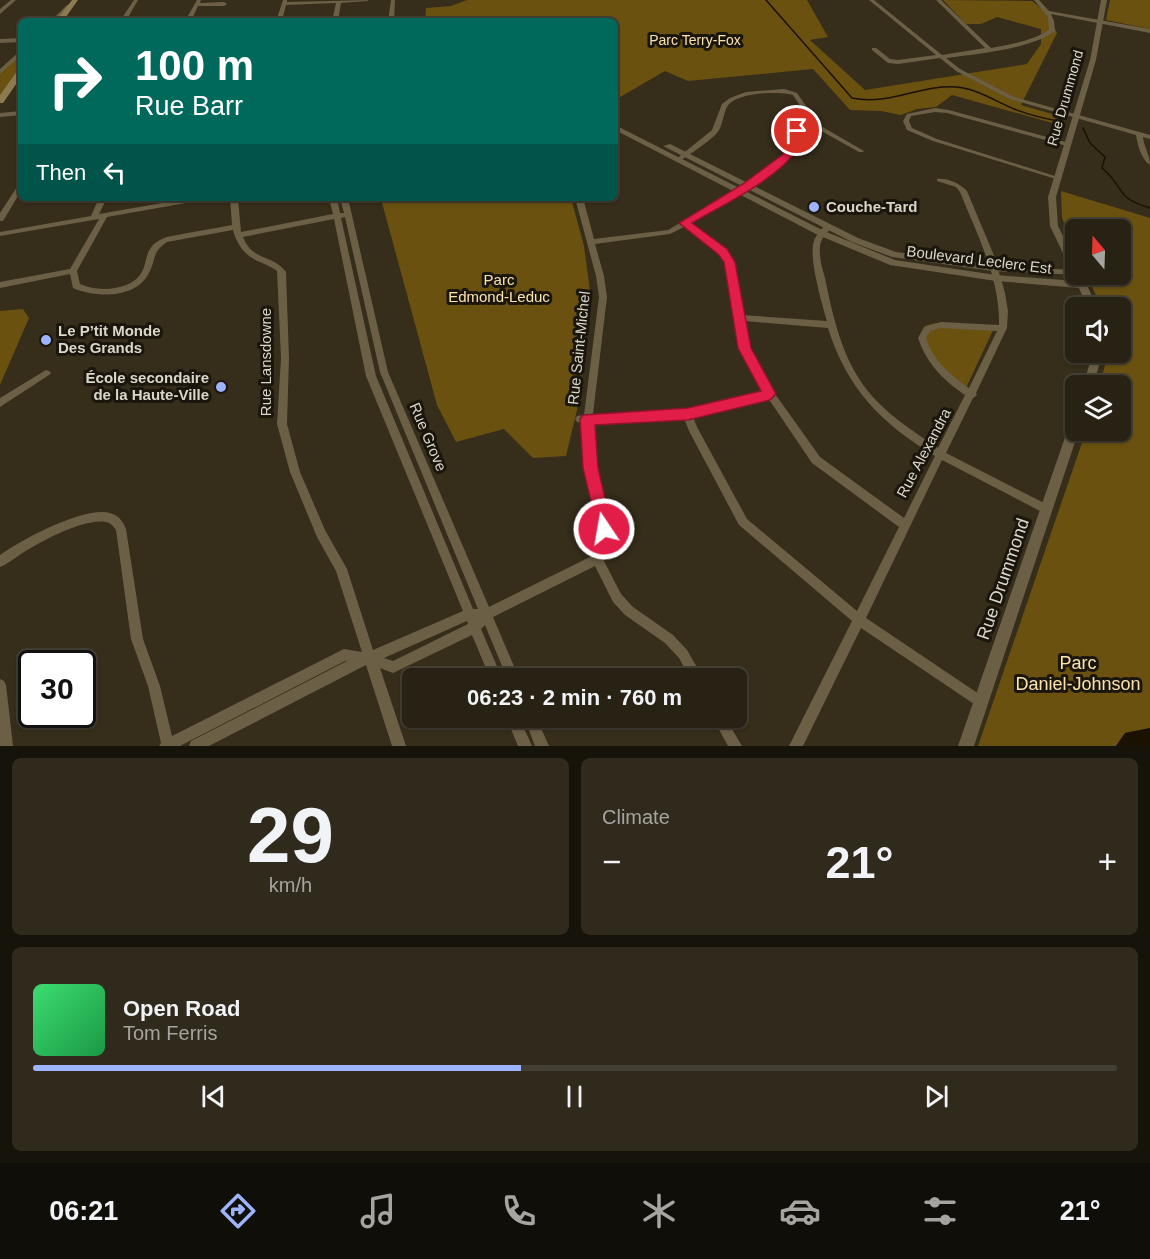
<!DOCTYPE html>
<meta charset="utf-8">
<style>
:root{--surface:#282214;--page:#302a1d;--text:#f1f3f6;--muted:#a5a4a0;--line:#443f34;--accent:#9db4fd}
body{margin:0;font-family:Arial,sans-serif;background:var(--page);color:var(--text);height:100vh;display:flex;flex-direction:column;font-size:22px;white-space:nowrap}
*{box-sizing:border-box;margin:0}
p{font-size:20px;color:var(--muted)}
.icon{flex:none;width:33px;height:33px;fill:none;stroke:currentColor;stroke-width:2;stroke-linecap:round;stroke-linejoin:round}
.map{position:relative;height:746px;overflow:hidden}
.panel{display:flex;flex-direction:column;gap:12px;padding:12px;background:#16130b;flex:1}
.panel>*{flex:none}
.banner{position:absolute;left:18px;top:18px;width:600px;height:183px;border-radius:9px;box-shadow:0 2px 4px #0004,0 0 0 2px var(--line);background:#00695c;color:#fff;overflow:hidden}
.needle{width:39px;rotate:341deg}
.buttons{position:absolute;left:1065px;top:219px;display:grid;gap:12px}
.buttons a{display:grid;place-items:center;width:66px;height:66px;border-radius:9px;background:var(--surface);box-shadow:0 2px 4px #0004,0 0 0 2px var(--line);font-size:30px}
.speed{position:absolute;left:18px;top:650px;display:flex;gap:12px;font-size:30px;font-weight:700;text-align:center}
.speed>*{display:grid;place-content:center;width:78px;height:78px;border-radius:50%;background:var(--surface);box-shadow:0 2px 4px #0004,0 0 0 2px var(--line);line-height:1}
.speed .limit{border:3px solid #111;border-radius:9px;background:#fff;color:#111}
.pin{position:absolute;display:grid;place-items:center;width:51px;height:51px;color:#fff;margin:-26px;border:3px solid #fff;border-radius:50%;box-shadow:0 2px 6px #0007}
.me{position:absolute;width:66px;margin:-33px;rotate:348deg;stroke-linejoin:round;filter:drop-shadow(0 0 4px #0008)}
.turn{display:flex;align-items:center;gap:21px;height:126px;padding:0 18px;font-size:27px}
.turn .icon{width:78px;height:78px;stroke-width:2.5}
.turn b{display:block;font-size:42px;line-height:51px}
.then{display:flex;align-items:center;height:57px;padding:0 18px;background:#0003;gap:12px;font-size:22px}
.big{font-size:45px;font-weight:800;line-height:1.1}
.panel .tile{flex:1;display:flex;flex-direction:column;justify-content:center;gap:9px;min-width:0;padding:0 21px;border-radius:9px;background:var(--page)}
.panel .dial{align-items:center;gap:0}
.dial b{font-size:78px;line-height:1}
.song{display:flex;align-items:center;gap:18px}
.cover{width:72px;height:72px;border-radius:9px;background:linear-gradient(135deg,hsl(140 70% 55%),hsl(140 70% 35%))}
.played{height:6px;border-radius:3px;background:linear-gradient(90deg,var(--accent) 45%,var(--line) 45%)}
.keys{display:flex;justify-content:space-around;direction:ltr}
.heat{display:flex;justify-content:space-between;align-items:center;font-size:33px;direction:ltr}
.panel .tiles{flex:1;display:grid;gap:12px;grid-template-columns:1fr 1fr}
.tile:last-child{grid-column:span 2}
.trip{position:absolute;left:402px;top:668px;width:345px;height:60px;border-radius:9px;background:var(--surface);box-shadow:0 2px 4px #0004,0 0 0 2px var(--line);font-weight:800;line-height:60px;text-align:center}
.tab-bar{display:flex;height:96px;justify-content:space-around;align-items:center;background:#100e08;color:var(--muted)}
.tab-bar .icon{width:42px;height:42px}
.tab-bar .on{color:var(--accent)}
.tab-bar b{font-size:27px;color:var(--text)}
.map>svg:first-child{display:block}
</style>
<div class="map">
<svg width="1150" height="746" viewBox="0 0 1150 746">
<rect width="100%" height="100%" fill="#362d1a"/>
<path fill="#6a5110" d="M467,0H807L828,37L810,40L865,90L1027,64L1041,44V29L997,17L981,24H966L943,0L1032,1L1046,12L1057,33L1021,105L1066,118L1063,126L952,95L936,107L917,109L901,115L881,111L850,110L813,69L688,81L665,71L615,100V21H425L426,8L451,6Z
M1110,0H1150V29L1106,20Z
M21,52V72L0,100V72Z
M1061,191L1150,218V728L1125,733L1116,746H978L1086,431L1120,430V386L1100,385L1108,353L1120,352V308L1101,307L1087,275L1120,274V230H1076L1075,249L1062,218Z
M385,198H571L584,246L591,298L577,410L566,456L533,458L504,429L456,442L437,405L381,199Z
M23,309L29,318L0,385V311Z
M936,323L995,326L966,388C947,371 925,358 922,331L925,326Z"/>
<path fill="#1a1101" d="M1150,728V746H1116L1125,733Z"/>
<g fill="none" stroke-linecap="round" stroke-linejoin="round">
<path stroke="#1a1101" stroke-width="1.5" d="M766,0L852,98C889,106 921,84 957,87C977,89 995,101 1014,109C1029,115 1046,119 1063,122
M1083,128L1090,143L1105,157L1102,168C1127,189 1113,197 1150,208"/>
<path fill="#6b5f46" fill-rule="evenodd" d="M11,0H16L0,14V9Z
M134,0H138L126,21H120Z
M197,0H201L200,3L224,2L227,4L224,6H198L191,21H185Z
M283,0H287V2L369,0L367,1L341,3L338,21H332L336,3L286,5L282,21H276Z
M391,0H395L394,21H388Z
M869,0H874L942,55L985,48L936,0H941L991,48C1011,44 1032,41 1049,30L1048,17L1034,0H1039L1049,11L1150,29V33L1051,14L1054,21L1055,31C1032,49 975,54 946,58L960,69L1014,97L1150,135V139L1143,137C1144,147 1150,155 1150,165C1141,159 1138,146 1136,135L1010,99L956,71L940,58L898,64L888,63L872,50V48H876L890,59L898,60L936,55Z
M67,5L72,6L57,21H51Z
M21,38V42L0,43V39Z
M21,50V55L0,74V69Z
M784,89L797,93L819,125L864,151L863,152H859L816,128L799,132L796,136L794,150L788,158L749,187L690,223L727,251L733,262L742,315L827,321C822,304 810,262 813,245C814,237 820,231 825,225H831L832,227C827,233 821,238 820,246C819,257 822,268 825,278C833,317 842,358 867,390C886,414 913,431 938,448L965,395C943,380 927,364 918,338L924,327L941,322L999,325C1000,277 977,235 960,192L956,187L937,181V179C947,178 959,183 967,191L995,258L1005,293L1008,311L1007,328L976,393L977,395L973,398L946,453L1050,506L1051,509L1050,512L1046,514L1042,512L942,460L866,618L985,698L987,702L985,706L981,708L977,706L861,628L803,746H789L852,621L739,525L689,431L684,418L593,422L596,467L609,529L603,559L621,594L633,607L673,635L687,650L703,678H690L679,658L665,643L625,615L613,602L595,566L493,617L519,678H507L485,625L481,629L502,678H490L472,635L393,673L380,668L406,746H392L366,665L209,746H189L191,741L347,661H345L180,746H159L161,743L148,686L131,639L116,530C113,526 111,523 106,522C84,518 42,541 24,552C16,557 8,564 0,567V555C21,540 84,506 110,513C118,515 123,521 126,529L143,639L160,686L172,736L340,651L344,649L362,652L336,571L317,537L290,472L277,424L281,358L277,271C272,267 266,265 260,262C245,256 237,245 233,230L167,242C151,253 157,258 149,273C136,299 96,298 73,288L70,274L0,288V282L70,269L99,219L0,236V232L91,216L99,198H107L99,214L191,198H207L203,200L107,217L77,271L80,284C97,292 128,291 140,275C149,262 143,249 160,240C166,236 175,236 182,234C199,231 216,228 232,225L230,198H238L241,232L333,214L329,198H337L340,213H344L340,198H348L388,372L489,607L592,556L599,529L586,467L583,423L577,422L575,419L577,416L584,415L599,297L596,276L575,198H583L594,239L668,230L745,185L784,156C798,135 778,134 813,125L793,95C779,91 735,92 727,107C723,114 723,126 717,133C710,141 690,154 680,161H676L675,160L712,130L722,104L730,98L746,92ZM345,217L380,372L478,609H473L376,376L341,218ZM334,219L366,376L463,611L373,650L347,569L325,530L300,472L287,424L289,358L286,272C273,254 253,262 243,237ZM684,227L720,253L725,262L740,348L764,392L688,410L593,414L607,297L604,276L595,244L670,234ZM744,321L828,328C847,389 881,423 935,456L904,518L820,457L773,391L748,348ZM941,328L997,331L969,388C949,374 934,361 926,338L930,331ZM768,398L812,463L899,527L857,611L747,519L697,427L693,417ZM467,621L468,624L393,661L384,658Z
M935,108L949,110L1069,143L1070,144L1067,146L947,113L935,112L911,116L909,121L912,128L937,139L1061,178L1058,180L1056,179L933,141L907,130L903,121L907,114Z
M21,183V191L3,221H0V213L19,184Z
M46,370L49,371L51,373L49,375L0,407V398Z
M0,679L4,681L6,685L13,746H0Z
M506,717H519L532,746H518Z
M524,717H536L549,746H535Z
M712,717H725L742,746H728Z"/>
<path fill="#6b5f46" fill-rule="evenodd" d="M1101,0H1107L1096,60L1056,197L1058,226L1076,261V274L1079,275L993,271L892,257L852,242L663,146L670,144L858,238L896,252L993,265L1071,270L1050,226L1048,197L1090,60Z
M21,111V115L0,117V113Z
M615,125L824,231L895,260L996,275L1077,281L1078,278H1084L1097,308H1087L1079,288L996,281L890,265L818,235L615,130Z
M1093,352H1103L1093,386H1083Z
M1076,419V430H1079L974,746H958L1070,423L1072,420Z"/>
<path fill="#8d7a51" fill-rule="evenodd" d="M72,0H78L63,21H56Z
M18,70H21V77L3,103H0V95Z"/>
</g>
<path fill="#e11d48" stroke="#92132f" stroke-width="1.5" d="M793,129L801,131C795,139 798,148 792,156C771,182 721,206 692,223L727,249L735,262L751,348L776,394L770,400L688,420L595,425L598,468L612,529L610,534L604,537L599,534L583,468L580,419L583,415L688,408L761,391L738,348L724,262L718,254L679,223L743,184L782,155C789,146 786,137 793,129Z"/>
<g fill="#9db4fd" stroke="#1a160d" stroke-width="2">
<circle cx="814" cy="207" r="6"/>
<circle cx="46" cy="340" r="6"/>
<circle cx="221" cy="387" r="6"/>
</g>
<g text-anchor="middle" stroke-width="6" stroke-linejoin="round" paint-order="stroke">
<g font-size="14" fill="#fae2ad" stroke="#1a160d">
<text x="695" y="45">Parc Terry-Fox</text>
</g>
<g font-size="14" fill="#dbd6ca" stroke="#1a160d">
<text transform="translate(1065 98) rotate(-74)" y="5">Rue Drummond</text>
</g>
<g font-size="15" font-weight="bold" fill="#dbd6ca" stroke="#1a160d" text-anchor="start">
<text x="826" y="212">Couche-Tard</text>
<text x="58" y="336">Le P’tit Monde<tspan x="58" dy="17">Des Grands</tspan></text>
<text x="209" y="383" text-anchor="end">École secondaire<tspan x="209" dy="17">de la Haute-Ville</tspan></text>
</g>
<g font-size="15" fill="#dbd6ca" stroke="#1a160d">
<text transform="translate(979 260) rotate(7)" y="5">Boulevard Leclerc Est</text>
<text transform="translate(579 348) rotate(-84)" y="5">Rue Saint-Michel</text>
<text transform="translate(266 362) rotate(-90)" y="5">Rue Lansdowne</text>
<text transform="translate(428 437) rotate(67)" y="5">Rue Grove</text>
<text transform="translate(924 453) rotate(-62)" y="5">Rue Alexandra</text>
</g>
<g font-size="15" fill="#fae2ad" stroke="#1a160d">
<text x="499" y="285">Parc<tspan x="499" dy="17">Edmond-Leduc</tspan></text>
</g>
<g font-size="18" fill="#dbd6ca" stroke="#1a160d">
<text transform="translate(1003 579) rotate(-71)" y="6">Rue Drummond</text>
</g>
<g font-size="18" fill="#fae2ad" stroke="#1a160d">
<text x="1078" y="669">Parc<tspan x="1078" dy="21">Daniel-Johnson</tspan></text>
</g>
</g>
</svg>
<div class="buttons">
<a><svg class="needle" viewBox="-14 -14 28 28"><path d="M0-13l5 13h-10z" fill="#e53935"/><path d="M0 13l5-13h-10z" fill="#a5a4a0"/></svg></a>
<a><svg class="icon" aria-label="sound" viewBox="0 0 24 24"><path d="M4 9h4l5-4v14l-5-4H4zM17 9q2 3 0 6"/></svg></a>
<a><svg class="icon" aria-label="layers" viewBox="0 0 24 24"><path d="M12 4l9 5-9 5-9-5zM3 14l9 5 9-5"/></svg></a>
</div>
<div class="speed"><div class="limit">30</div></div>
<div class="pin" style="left:797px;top:131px;background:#d93025"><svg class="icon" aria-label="arrive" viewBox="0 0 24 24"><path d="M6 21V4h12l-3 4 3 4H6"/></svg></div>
<svg class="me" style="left:604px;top:529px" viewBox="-20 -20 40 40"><circle r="17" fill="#e11d48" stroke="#fff" stroke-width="3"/><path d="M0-11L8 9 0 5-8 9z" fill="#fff"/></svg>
<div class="trip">06:23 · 2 min · 760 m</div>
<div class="banner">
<div class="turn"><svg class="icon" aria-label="right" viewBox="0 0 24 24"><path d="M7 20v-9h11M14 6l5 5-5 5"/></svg><div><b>100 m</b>Rue Barr</div></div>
<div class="then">Then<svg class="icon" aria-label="left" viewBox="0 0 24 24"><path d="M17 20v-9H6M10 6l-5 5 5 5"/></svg></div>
</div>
</div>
<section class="panel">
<div class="tiles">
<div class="tile dial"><b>29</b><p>km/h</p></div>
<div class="tile"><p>Climate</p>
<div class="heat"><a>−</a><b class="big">21°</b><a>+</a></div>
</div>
<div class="tile">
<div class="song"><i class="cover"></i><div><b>Open Road</b><p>Tom Ferris</p></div></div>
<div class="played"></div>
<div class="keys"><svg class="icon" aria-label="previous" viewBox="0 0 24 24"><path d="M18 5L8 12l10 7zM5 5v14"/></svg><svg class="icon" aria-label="pause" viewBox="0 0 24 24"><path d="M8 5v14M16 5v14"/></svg><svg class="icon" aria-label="next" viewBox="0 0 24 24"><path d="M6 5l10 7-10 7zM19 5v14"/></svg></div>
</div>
</div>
</section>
<nav class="tab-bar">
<b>06:21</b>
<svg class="icon on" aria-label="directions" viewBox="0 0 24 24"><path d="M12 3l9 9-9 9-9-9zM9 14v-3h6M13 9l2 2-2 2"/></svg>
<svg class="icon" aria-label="music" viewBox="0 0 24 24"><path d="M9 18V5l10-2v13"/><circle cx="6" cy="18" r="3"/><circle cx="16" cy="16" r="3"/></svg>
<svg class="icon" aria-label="phone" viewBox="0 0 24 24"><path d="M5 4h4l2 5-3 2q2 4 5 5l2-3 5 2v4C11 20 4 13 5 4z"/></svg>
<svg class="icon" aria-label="climate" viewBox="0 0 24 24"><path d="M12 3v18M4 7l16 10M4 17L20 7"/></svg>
<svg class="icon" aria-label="car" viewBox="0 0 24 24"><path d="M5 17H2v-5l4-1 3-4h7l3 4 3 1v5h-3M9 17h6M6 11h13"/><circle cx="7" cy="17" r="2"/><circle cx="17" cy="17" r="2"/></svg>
<svg class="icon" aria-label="filters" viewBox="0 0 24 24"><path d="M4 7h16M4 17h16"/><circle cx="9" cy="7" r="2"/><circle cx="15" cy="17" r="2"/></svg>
<b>21°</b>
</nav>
